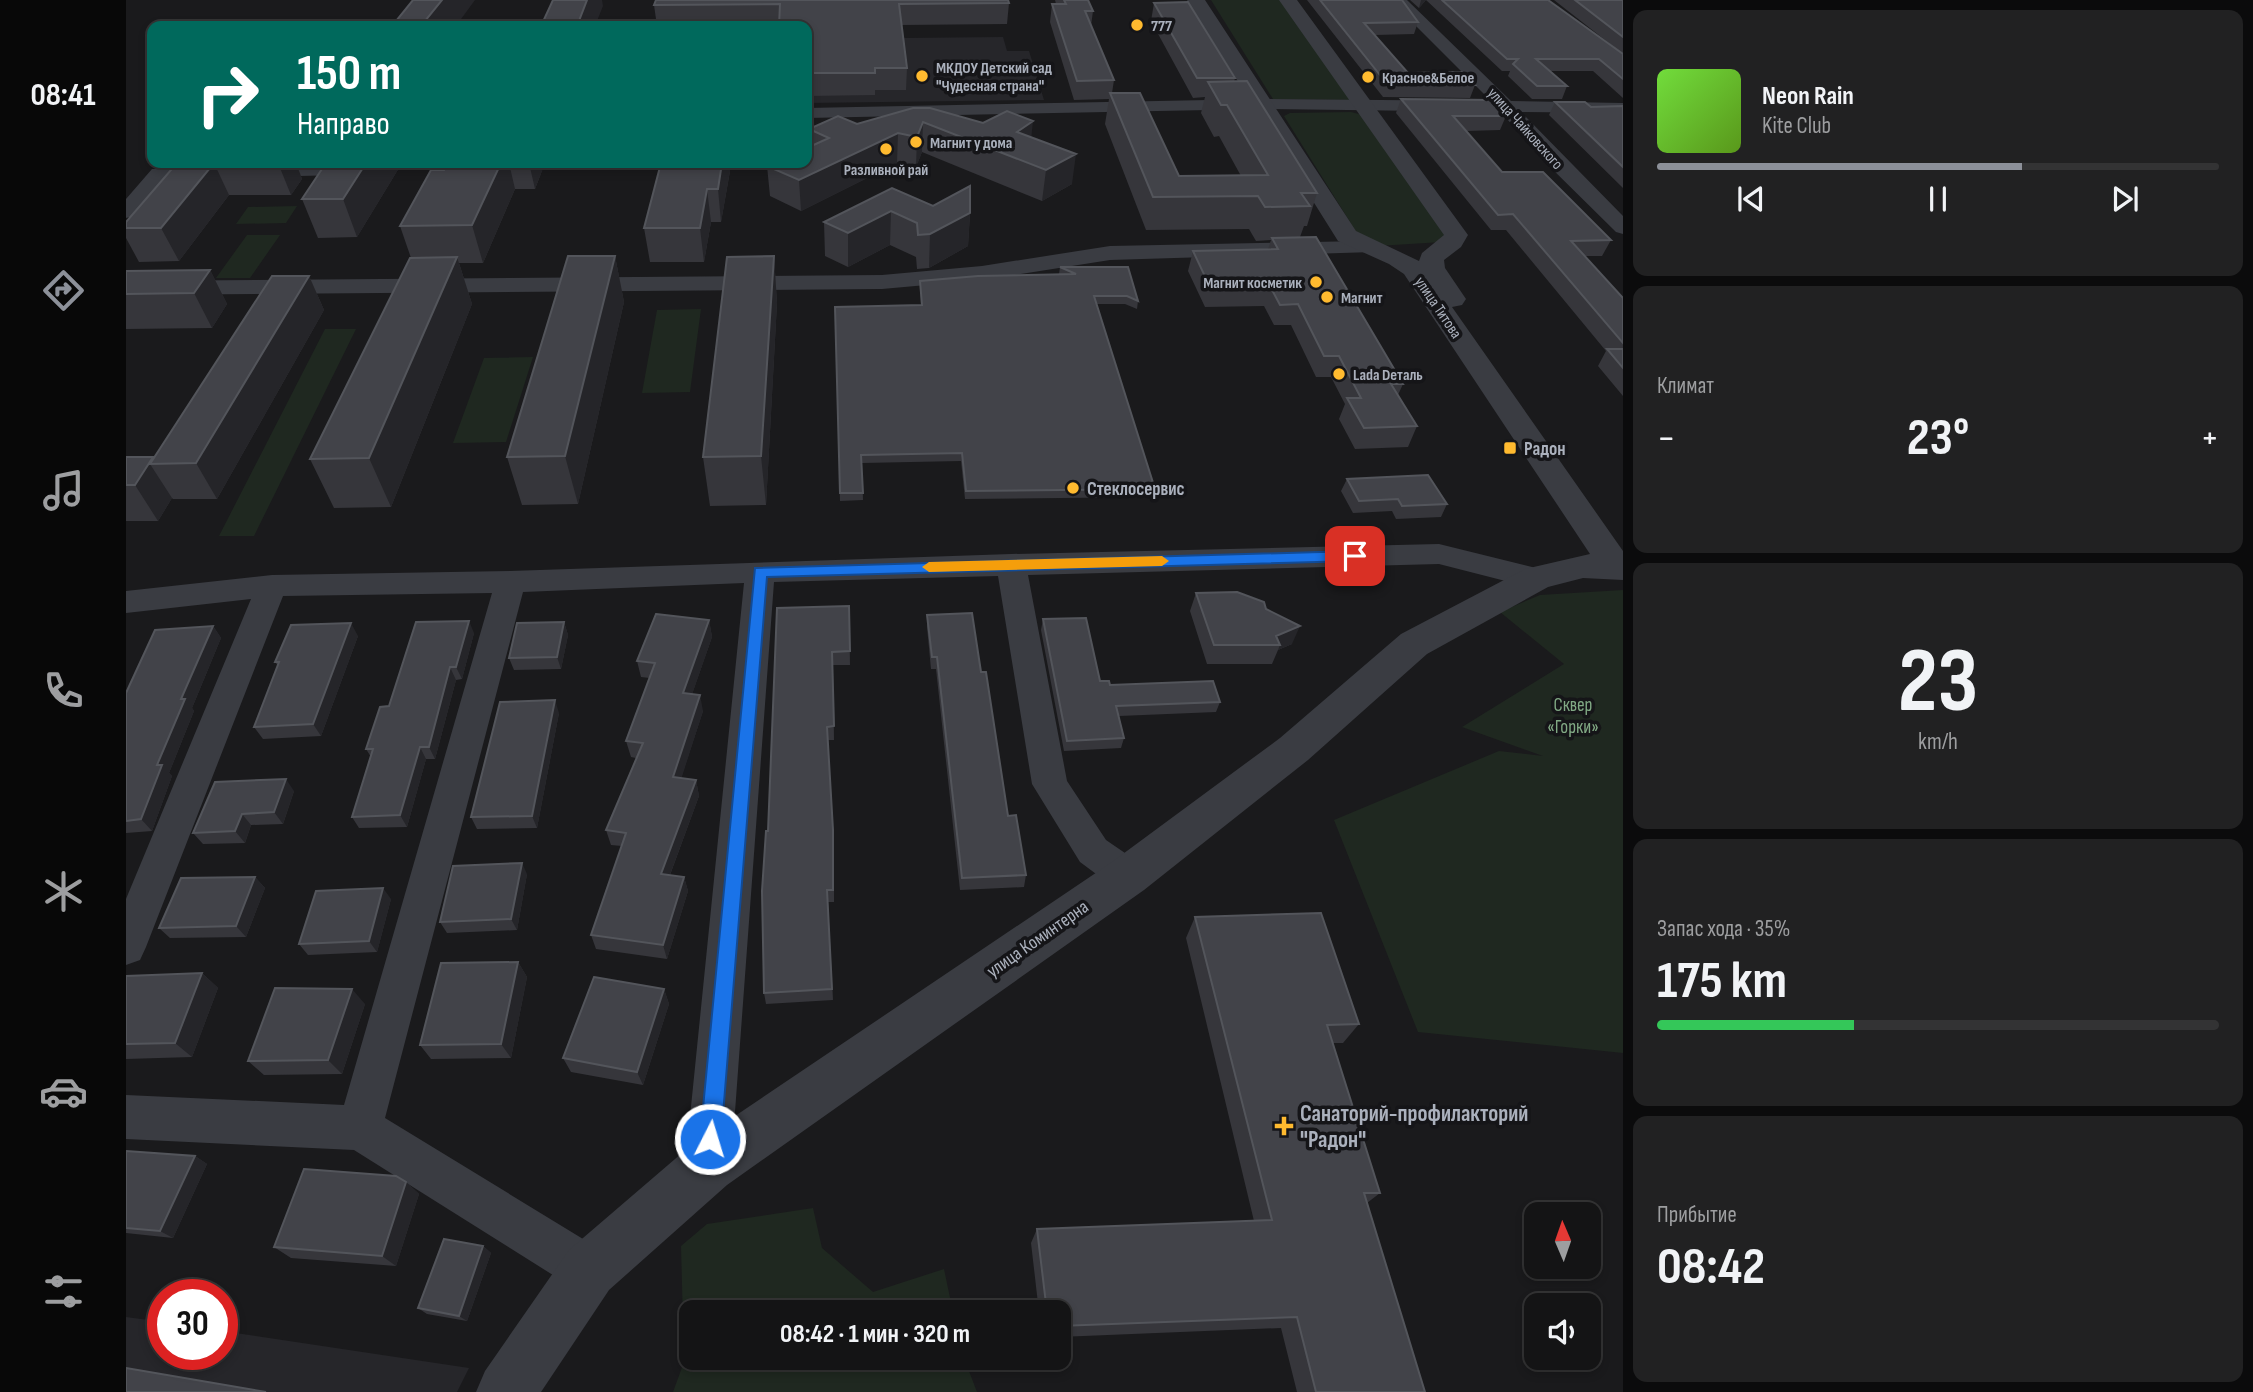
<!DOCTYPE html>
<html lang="ru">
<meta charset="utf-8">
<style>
:root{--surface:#141415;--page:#212122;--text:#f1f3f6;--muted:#9d9ea0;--line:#333334;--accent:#8c9099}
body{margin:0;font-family:"Sofia Sans Condensed",sans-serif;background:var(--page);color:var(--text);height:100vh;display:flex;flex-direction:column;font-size:26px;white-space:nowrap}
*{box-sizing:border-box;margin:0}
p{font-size:23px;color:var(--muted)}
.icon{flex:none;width:38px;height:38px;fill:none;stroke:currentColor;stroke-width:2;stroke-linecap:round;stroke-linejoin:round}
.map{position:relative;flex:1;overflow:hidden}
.panel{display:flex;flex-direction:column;gap:10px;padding:10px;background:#0b0b0c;width:630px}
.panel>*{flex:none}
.top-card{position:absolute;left:21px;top:21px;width:665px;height:147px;border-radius:14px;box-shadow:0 4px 10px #0003,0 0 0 2px var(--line);background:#00695c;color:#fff;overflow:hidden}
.needle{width:46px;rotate:358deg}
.tools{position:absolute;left:1398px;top:1202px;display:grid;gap:14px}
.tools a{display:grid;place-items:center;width:77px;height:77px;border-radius:14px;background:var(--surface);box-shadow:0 4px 10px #0003,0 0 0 2px var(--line);font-size:35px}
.speed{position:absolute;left:21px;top:1279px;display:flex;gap:14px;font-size:35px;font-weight:700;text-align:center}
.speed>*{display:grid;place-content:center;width:91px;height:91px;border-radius:50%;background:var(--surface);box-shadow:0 4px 10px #0003,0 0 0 2px var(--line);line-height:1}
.speed .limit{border:10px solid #d22;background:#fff;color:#111}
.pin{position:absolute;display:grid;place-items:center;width:60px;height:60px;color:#fff;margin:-30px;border-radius:14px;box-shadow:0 4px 10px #0006}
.me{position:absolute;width:77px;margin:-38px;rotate:5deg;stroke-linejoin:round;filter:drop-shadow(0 0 5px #0008)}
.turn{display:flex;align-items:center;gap:24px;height:147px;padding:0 35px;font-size:32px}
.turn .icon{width:91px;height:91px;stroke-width:2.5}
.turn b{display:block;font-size:49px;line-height:60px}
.big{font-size:52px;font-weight:700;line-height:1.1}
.panel .widget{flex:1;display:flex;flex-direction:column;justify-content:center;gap:10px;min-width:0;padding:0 24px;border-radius:14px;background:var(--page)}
.panel .dial{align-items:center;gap:0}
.dial b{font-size:91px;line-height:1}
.song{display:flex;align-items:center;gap:21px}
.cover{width:84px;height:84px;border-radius:10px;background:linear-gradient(135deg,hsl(100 70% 55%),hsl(90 70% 35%))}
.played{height:7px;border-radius:4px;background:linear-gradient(90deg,var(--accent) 65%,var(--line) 65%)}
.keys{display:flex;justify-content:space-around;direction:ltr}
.heat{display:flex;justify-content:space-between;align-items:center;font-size:38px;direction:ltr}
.charge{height:10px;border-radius:5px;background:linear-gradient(90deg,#34c759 35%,var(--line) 0)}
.trip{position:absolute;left:553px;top:1300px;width:392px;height:70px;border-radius:14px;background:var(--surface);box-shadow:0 4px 10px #0003,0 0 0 2px var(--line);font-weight:700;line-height:70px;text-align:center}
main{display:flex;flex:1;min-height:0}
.tabs{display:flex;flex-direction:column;width:126px;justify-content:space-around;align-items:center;background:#080808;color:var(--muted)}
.tabs .icon{width:49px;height:49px}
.tabs .active{color:var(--accent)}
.tabs b{font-size:32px;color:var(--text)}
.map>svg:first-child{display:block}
</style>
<main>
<nav class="tabs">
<b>08:41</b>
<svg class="icon active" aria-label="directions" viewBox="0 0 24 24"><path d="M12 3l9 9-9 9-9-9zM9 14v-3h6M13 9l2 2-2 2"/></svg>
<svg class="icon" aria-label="music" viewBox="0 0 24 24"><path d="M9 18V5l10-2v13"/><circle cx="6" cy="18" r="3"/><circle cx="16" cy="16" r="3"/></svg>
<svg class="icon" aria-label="phone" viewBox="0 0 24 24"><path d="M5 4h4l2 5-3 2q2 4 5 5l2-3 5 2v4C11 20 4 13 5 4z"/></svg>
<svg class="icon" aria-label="climate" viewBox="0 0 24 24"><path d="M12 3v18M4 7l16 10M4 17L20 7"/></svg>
<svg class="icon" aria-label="car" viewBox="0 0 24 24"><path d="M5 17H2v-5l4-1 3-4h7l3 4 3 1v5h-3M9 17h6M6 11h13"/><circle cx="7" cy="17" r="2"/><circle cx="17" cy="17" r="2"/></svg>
<svg class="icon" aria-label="filters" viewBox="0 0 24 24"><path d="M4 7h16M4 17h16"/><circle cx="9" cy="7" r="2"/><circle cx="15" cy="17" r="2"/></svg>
</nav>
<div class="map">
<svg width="1497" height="1392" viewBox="0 0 1497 1392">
<rect width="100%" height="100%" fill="#1a1a1c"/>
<path fill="#26262a" d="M877,37L881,51H903L918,100L681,103V39Z
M0,1317L37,1322V1354H96V1331L343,1368L331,1392H0Z"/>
<path fill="#1f2820" d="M1085,0H1157L1229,100L1147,99Z
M1225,112L1240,116L1320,232L1316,242L1251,246L1234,238L1158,116L1164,113Z
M171,206L160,223L110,224L122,207Z
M121,235H154L124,278H90Z
M575,309L564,392L516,393L531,310Z
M199,329H230L128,536H93Z
M407,357L380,442L327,443L358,358Z
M1497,590V1053L1292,1032L1208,820L1373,751L1417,756L1336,727L1438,664L1374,612L1414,595Z
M687,1208L696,1248L747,1292L818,1269L827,1312H565V1358H838L851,1392H547L558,1362L555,1246L581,1224Z"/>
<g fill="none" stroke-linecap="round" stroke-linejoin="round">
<path fill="#3a3c42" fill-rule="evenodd" d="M1264,0H1281L1385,101L1497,103V113L1395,112L1497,216V234L1490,232L1416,159L1375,112L1135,109L681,118V108L1135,99L1365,101Z
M210,165L217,167L220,171L217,175L39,179L7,216L0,218V199L26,169Z
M1239,241L1247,242L1250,247L1247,252L984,260L856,280L756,289L0,295V281L756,275L856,266L984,246Z
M1313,544L1422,571L1426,578L1422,585L1411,589L1313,564L902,575L941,781L980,840L1015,864L1021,876L1015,888L1002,893L989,888L954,862L906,784L872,576L648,582L605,1166L598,1182L582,1189L566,1182L559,1166L618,583L397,592L259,1118L480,1253L487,1270L480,1287L463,1294L446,1287L228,1150L0,1139V1095L218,1105L366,593L157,596L20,947L14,960L0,965V899L125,599L0,613V591L146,575L384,571L885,554Z"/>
<path fill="#3a3c42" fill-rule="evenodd" d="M1061,0H1079L1230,231L1293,261L1296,253L1318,235L1153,0H1171L1342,235L1335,247L1318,260L1319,268L1340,299L1336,305L1326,307L1497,551V580L1457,578L1422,587L1301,654L1182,760L1018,890L601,1185L483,1290L415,1392H350L359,1371L443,1250L563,1147L986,862L1154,738L1275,634L1399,569L1464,554L1278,274L1263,264L1212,241Z"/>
</g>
<path fill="#36363b" d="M929,0H962L967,11L965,26L988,80L986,93L1053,176H1115L1093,136L1088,137L1075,113L1079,97L1067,98L1025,21L1028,3L1109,78L1108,82L1191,193L1181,226H1178L1174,237L1277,384L1272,395L1291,426L1282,447L1229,449L1213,419L1219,404L1205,377H1190L1165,325H1148L1138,306L1079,307L1062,271L1067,251L1142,249L1145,240L1130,241L1123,229L1020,230L979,124L983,99L948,100L924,22L926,4H930Z
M1181,0H1276L1292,22L1288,34L1249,35L1282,73L1349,85L1344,98L1257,97Z
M1284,0H1422L1497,54V98L1467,71H1424L1441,86L1436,99H1406L1382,76L1384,71H1376L1300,0L1293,8Z
M1428,0H1497V54Z
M883,3L881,24L775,25L781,68L780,90H749V95L681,96V26L653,25L531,26L528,5Z
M1275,99L1380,116L1374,130L1340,131L1376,172L1485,240L1476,256H1459L1497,298V396L1472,366L1480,351L1380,230H1365L1270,113Z
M1429,102L1465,107L1497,106V188L1423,115Z
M804,108L906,137L946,184L916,201L796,152L790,167L771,163L675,211L644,196L641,166L684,147L683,129L731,124Z
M51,163H187H170L176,179L165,195H103L53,261L13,262L0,238V222Z
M276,163L231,237L192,238L176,199Z
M322,163H419L409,189H389L357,263H333L346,304L265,507L208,508L184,459L285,258L274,226L318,170Z
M535,163H603L604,171L595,222H585L578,262H524L518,228Z
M766,188L807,206L844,213L842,246L803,268L791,269L790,257L764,245L722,267L699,256L698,222Z
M489,256L498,302L452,504L396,505L381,457Z
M648,256L651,303L640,505L584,506L577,457Z
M934,267L1012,301L1011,309L999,304H970L1029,489L1027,497L839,499L835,461L736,463L737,500L714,501L709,307L795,305L794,281L933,274Z
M84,270L101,304L86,328L0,329V271Z
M183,276L198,310L91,499H47L46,498L32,521H0V457H27L28,458Z
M1221,479L1321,504L1315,517L1270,519L1266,511L1227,513L1215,491Z
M1070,593L1140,609L1166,644L1152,650L1146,664H1081L1064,611Z
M723,606L724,665H707L708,740H702L708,842V902H702L707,1000L640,1004L638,993L642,831L651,608Z
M801,615L855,672L882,816L900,875L898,887L834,890L810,669H805L801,627Z
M917,619L974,681L984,685L1094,702L1090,712L993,716L998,738L995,748L938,751L915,630Z
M583,620L586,637L566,694L577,711L555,778L570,780L573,796L544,875L558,877L562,891L541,959L470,949L465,935L496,846L485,845L480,830L510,758L505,757L500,741L524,678L515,677L511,661Z
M438,622L442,635L435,669L388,670L383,658Z
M87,626L95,638L66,708L68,711L43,773L46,776L26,831L0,833V693Z
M348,633L336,679L330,680L309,759H300L281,827L233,828L226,817L245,757L240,749L263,706Z
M232,636L195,736L137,739L128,727L152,666L149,662Z
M433,713L411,828L351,829L345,817Z
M168,791L157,824L125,825L119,843L77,844L67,833Z
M401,874L391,930L321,933L314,922Z
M129,877L139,888L120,937L44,938L33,928Z
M265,899L251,952L182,955L173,944Z
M1069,917L1233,1024L1217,1043H1207L1254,1193L1241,1203L1299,1392H1171L1155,1328L933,1337V1312H913L905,1243L911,1229L1128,1221L1060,938Z
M392,962L401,977L385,1058L305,1059L294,1045Z
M76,973L92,988L66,1057L0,1059V976Z
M538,989L543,1004L517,1085L445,1072L437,1058Z
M239,1004L216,1074L138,1075L122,1061Z
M0,1151L69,1156L81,1164L47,1238L0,1233Z
M280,1182L293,1194L270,1266L165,1258L148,1247Z
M357,1246L365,1253L341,1321L301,1314L292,1308Z"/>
<path fill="#252529" d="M316,0H349L330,26H295Z
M461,0H476L477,6L469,26H451Z
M1295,0H1300L1293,8Z
M907,121L904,150L891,132Z
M797,122L796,152L790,167L791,137Z
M772,133L771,163L675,211L673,180Z
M950,154L946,184L916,201L920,170Z
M88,163L103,195L53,261L35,228Z
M152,163H170L176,179L165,195Z
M240,163H276L231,237L217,199Z
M375,163H383L389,189L357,263L346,225Z
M403,163H419L409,189Z
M596,163H603L604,171L595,222L592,189Z
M581,189L585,222L578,262L574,228Z
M765,211L764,245L722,267V233Z
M844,213L842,246L803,268L804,234Z
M489,256L498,302L452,504L439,456Z
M648,256L651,303L640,505L635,456Z
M331,257L346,304L265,507L243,458Z
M84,270L101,304L86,328L68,293Z
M183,276L198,310L91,499L70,463Z
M27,457L31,464H24L46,498L32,521L9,485Z
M583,620L586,637L561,709L557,693Z
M343,621L348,633L336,679L330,667Z
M438,622L442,635L435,669L431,657Z
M225,623L232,636L195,736L187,724Z
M87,626L95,638L66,708L68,711L43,773L46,776L26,831L15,819L31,765L55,699Z
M1174,626L1166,644L1152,650L1154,645L1150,636Z
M324,667L330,680L309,759L303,747Z
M574,695L577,711L551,792L547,777Z
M429,700L433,713L411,828L406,816Z
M294,747L300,759L281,827L274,815Z
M160,779L168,791L157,824L148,812Z
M570,780L573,796L539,888L535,874Z
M116,814L125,825L119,843L109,831Z
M396,863L401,874L391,930L385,919Z
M129,877L139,888L120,937L110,926Z
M558,877L562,891L541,959L537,945Z
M257,888L265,899L251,952L243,941Z
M392,962L401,977L385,1058L375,1044Z
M76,973L92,988L66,1057L49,1043Z
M226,989L239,1004L216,1074L202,1060Z
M538,989L543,1004L517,1085L511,1072Z
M69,1156L81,1164L47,1238L34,1231Z
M280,1182L293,1194L270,1266L256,1256Z
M357,1246L365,1253L341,1321L333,1316Z"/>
<path fill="#424349" stroke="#53555b" stroke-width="2" d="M287,0H316L295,26H266Z
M427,0H461L451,26H415Z
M530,0H882L883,3L773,4L781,68H749V73H681V26H653L654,4L528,5Z
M938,0H962L967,11H959L988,80L951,81L926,4H940Z
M1194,0H1276L1292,22L1238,23L1282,73L1336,72L1349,85H1262Z
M1316,0H1422L1497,54V79L1473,59H1410L1441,86H1411L1387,64L1392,59H1381Z
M1449,0H1497V37Z
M1062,2L1109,78H1071L1028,3Z
M1121,81L1191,193H1175L1184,206L1139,207L1132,196L1027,197L984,93H1014L1053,176L1142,175L1101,105H1095L1082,82Z
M1275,99L1365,100L1380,116H1327L1376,172H1417L1485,240L1445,241L1497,298V343L1387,214L1372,215Z
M1429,102H1459L1465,107L1497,106V167Z
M787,108H804L857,123L881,111L907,121L891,132L950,154L920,170L797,122L791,137L772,133L673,180L641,166L648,163H681V148L703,138L683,129L712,116L731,124Z
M51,163H100H88L35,228H0V222Z
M200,163H240L217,199H176Z
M322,163H375L346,225L274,226L305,170H318Z
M535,163H596L592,189H581L574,228H518Z
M844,186V213L804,234L792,235L791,223L765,211L722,233L698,222L766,188L807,206Z
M1190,237L1277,384H1265L1291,426L1238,428L1221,398H1235L1213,356H1198L1172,304L1154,305L1144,286L1084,287L1067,251L1152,249L1146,238Z
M442,256H489L439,456L381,457Z
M648,256L635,456L577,457L601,257Z
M331,257L243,458L184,459L284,258Z
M934,267H1002L1012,301L1001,296H968L1029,489L840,491L836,453L735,455L737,493H714L709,307L796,305L794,281L852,276L950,274Z
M84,270L68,293L0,294V271Z
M146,276H183L70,463L24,464Z
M1481,349H1497V368Z
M0,457H27L9,485H0Z
M1302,475L1321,504L1276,506L1272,499L1233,501L1221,479Z
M1111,592L1138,602L1140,609L1174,626L1150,636L1154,645H1088L1070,593Z
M723,606L724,651L706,652L708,726L701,727L707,830V890H701L706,989L638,993L636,891L640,831H642L651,608Z
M846,613L855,672H860L882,816L890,815L900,875L836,878L811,657H806L801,615Z
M530,614L583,620L557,693L574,695L547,777L570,780L535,874L558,877L537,945L465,935L500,833L480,830L517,743L500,741L529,663L511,661Z
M960,618L974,681H983L984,685L1087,681L1094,702L990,706L998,738L941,741L917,619Z
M343,621L330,667H324L303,747H294L274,815L226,817L247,749H240L254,707L263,706L290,622Z
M438,622L431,657L383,658L391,623Z
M225,623L187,724L128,727L153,662H149L165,625Z
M87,626L55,699H59L31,765H36L15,819L0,821V693L29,630Z
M429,700L406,816L345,817L374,702Z
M160,779L148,812L116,814L109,831L67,833L89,782Z
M396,863L385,919L314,922L327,866Z
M129,877L110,926L33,928L55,878Z
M257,888L243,941L173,944L190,891Z
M1195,913L1233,1024L1201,1025L1254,1193H1238L1299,1392H1190L1171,1317L933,1326V1312H921L911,1229L1146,1220L1069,917Z
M392,962L375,1044L294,1045L315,963Z
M76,973L49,1043L0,1044V976Z
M468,977L538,989L511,1072L437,1058Z
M149,988L226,989L202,1060L122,1061Z
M0,1151L69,1156L34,1231L0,1228Z
M178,1169L270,1176L280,1182L256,1256L148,1247Z
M318,1239L357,1246L333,1316L292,1308Z
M0,1368L140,1392H0Z"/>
<path fill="#1a73e8" stroke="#114b97" stroke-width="2" d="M1229,551L1236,556L1229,561L641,577L595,1139L592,1147L584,1150L577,1147L574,1139L629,568Z"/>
<path fill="#f59e0b" d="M1036,556L1043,561L1036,566L803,572L796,567L803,562Z"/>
<g fill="#ffba2f" stroke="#151518" stroke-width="2.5">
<circle cx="1011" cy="25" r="7"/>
<circle cx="796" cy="76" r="7"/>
<circle cx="1242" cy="77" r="7"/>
<circle cx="790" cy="142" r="7"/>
<circle cx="760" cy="149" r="7"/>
<circle cx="1190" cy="282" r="7"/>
<circle cx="1201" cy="297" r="7"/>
<circle cx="1213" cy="374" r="7"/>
<rect x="1377" y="441" width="14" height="14" rx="3.5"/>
<circle cx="947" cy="488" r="7"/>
<path d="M1154.5 1115.5h7v7h7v7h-7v7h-7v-7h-7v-7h7z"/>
</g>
<g text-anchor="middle" stroke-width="7" stroke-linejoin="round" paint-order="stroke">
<g font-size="16" font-weight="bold" fill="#abb1bd" stroke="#151518" text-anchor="start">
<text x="1025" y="31">777</text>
<text x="810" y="73">МКДОУ Детский сад<tspan x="810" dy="18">"Чудесная страна"</tspan></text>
<text x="1256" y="83">Красное&amp;Белое</text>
<text x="804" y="148">Магнит у дома</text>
<text x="760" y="175" text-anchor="middle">Разливной рай</text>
<text x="1176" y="288" text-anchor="end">Магнит косметик</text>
<text x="1215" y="303">Магнит</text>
<text x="1227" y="380">Lada Dеталь</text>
</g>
<g font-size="16" fill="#abb1bd" stroke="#151518">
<text transform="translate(1400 128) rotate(48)" y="6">улица Чайковского</text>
<text transform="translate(1313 307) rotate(56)" y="6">улица Титова</text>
</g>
<g font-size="19" font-weight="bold" fill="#abb1bd" stroke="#151518" text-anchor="start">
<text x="1398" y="455">Радон</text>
<text x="961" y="495">Стеклосервис</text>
</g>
<g font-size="19" fill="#81a984" stroke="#151518">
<text x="1447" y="711">Сквер<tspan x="1447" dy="22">«Горки»</tspan></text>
</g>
<g font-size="19" fill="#abb1bd" stroke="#151518">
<text transform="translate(911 938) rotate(-35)" y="7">улица Коминтерна</text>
</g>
<g font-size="23" font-weight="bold" fill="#abb1bd" stroke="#151518" text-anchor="start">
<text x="1174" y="1121">Санаторий-профилакторий<tspan x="1174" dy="26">"Радон"</tspan></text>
</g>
</g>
</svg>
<div class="tools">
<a><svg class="needle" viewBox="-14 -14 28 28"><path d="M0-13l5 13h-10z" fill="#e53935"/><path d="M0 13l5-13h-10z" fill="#9d9ea0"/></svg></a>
<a><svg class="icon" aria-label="sound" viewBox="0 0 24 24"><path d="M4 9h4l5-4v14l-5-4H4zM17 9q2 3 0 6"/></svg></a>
</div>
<div class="speed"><div class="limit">30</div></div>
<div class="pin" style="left:1229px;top:556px;background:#d93025"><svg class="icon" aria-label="arrive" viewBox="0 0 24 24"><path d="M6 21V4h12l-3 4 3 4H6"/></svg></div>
<svg class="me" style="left:584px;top:1139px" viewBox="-20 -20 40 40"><circle r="17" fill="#1a73e8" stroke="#fff" stroke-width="3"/><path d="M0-11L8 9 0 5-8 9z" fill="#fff"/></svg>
<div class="trip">08:42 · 1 мин · 320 m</div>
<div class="top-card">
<div class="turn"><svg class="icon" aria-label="right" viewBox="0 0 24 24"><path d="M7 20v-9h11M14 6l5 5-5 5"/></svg><div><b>150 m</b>Направо</div></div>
</div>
</div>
<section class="panel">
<div class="widget">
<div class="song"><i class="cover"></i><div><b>Neon Rain</b><p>Kite Club</p></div></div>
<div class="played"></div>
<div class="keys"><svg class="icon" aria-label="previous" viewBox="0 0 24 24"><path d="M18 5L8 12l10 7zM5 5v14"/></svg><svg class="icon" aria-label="pause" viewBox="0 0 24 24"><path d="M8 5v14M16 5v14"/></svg><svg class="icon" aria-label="next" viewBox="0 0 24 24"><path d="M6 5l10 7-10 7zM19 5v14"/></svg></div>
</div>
<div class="widget"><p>Климат</p>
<div class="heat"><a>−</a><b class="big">23°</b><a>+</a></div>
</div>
<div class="widget dial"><b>23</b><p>km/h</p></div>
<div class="widget"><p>Запас хода · 35%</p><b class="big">175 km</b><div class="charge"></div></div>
<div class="widget"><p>Прибытие</p><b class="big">08:42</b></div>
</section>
</main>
